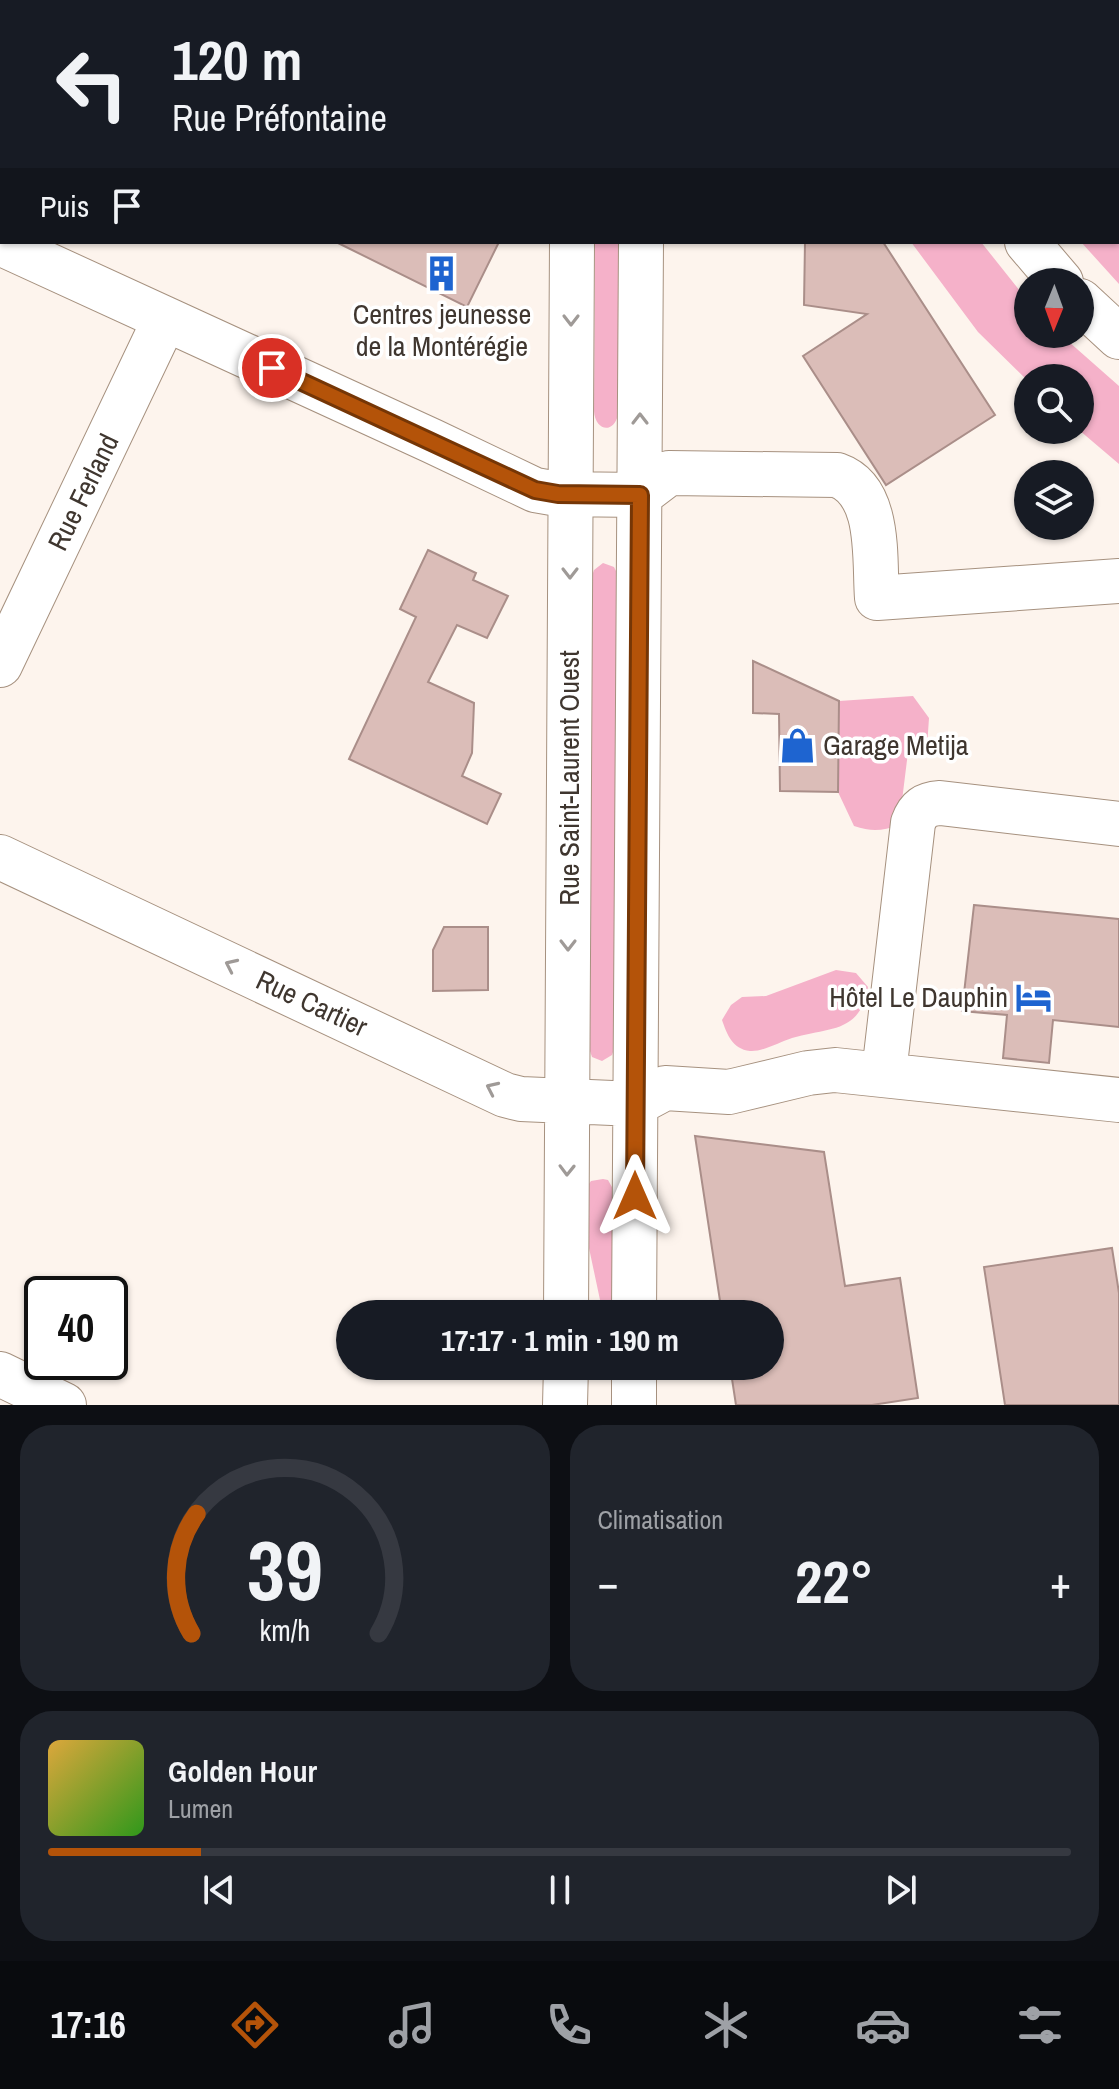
<!DOCTYPE html>
<html lang="fr">
<meta charset="utf-8">
<style>
:root{--surface:#171b24;--page:#20242c;--text:#f1f3f6;--muted:#9ea1a6;--line:#363941;--accent:#b45309}
body{margin:0;font-family:"Archivo Narrow",sans-serif;background:var(--page);color:var(--text);height:100vh;display:flex;flex-direction:column;font-size:30px;white-space:nowrap}
*{box-sizing:border-box;margin:0}
p{font-size:26px;color:var(--muted)}
.icon{flex:none;width:44px;height:44px;fill:none;stroke:currentColor;stroke-width:2;stroke-linecap:round;stroke-linejoin:round}
.map{position:relative;height:1405px;overflow:hidden}
.details{display:flex;flex-direction:column;gap:20px;padding:20px;background:#0d0f14;flex:1}
.details>*{flex:none}
.banner{position:absolute;left:0px;top:0px;width:1120px;height:244px;box-shadow:0 2px 6px #0004;background:#171b24;color:var(--text);overflow:hidden}
.needle{width:52px;rotate:181deg}
.controls{position:absolute;left:1014px;top:268px;display:grid;gap:16px}
.controls a{display:grid;place-items:center;width:80px;height:80px;border-radius:50%;background:var(--surface);box-shadow:0 2px 6px #0004;font-size:40px}
.speed{position:absolute;left:24px;top:1276px;display:flex;gap:16px;font-size:40px;font-weight:700;text-align:center}
.speed>*{display:grid;place-content:center;width:104px;height:104px;border-radius:50%;background:var(--surface);box-shadow:0 2px 6px #0004;line-height:1}
.speed .limit{border:4px solid #111;border-radius:12px;background:#fff;color:#111}
.pin{position:absolute;display:grid;place-items:center;width:68px;height:68px;color:#fff;margin:-34px;border:4px solid #fff;border-radius:50%;box-shadow:0 2px 8px #0007}
.me{position:absolute;width:88px;margin:-44px;rotate:0deg;stroke-linejoin:round;filter:drop-shadow(0 0 6px #0008)}
.turn{display:flex;align-items:center;gap:28px;height:168px;padding:0 40px;font-size:36px}
.turn .icon{width:104px;height:104px;stroke-width:2.5}
.turn b{display:block;font-size:56px;line-height:68px}
.then{display:flex;align-items:center;height:76px;padding:0 40px;background:#0003;gap:16px;font-size:30px}
.big{font-size:60px;font-weight:700;line-height:1.1}
.details .tile{flex:1;display:flex;flex-direction:column;justify-content:center;gap:12px;min-width:0;padding:0 28px;border-radius:32px;background:var(--page)}
.details .dial{align-items:center;gap:0}
.dial svg{height:208px;overflow:visible;fill:none;stroke:var(--line);stroke-width:7;stroke-linecap:round;text-anchor:middle}
.dial text{fill:var(--text);stroke:none}
.song{display:flex;align-items:center;gap:24px}
.cover{width:96px;height:96px;border-radius:12px;background:linear-gradient(135deg,hsl(40 70% 55%),hsl(110 70% 35%))}
.played{height:8px;border-radius:4px;background:linear-gradient(90deg,var(--accent) 15%,var(--line) 15%)}
.keys{display:flex;justify-content:space-around;direction:ltr}
.heat{display:flex;justify-content:space-between;align-items:center;font-size:44px;direction:ltr}
.details .tiles{flex:1;display:grid;gap:20px;grid-template-columns:1fr 1fr}
.tile:last-child{grid-column:span 2}
.trip{position:absolute;left:336px;top:1300px;width:448px;height:80px;border-radius:40px;background:var(--surface);box-shadow:0 2px 6px #0004;font-weight:700;line-height:80px;text-align:center}
.menu{display:flex;height:128px;justify-content:space-around;align-items:center;background:#090b0e;color:var(--muted)}
.menu .icon{width:56px;height:56px}
.menu .active{color:var(--accent)}
.menu b{font-size:36px;color:var(--text)}
.map>svg:first-child{display:block}
</style>
<div class="map">
<svg width="1119" height="1405" viewBox="0 0 1119 1405">
<rect width="100%" height="100%" fill="#fdf4ed"/>
<path fill="#f5b1c9" d="M1118,52H1119V284L1081,242H1118Z
M595,242H619L618,415C613,435 595,430 594,411Z
M911,242H981L1028,301V334H1060L1119,386V464L1079,430L1080,378H1028V381L978,332Z
M603,563L614,567L618,575L614,1049L612,1055L602,1061L592,1057L590,1051L592,576L594,570Z
M913,696L929,718L927,747L909,744L899,825C882,831 872,832 854,826L838,792L839,701Z
M836,970L856,973L868,987C860,1034 829,1027 792,1038C780,1042 762,1052 750,1051C732,1049 727,1034 722,1020L731,1005L742,997L766,996Z
M603,1179L608,1180L613,1189L612,1314H603L589,1248L588,1185L591,1181Z"/>
<path fill="#dbbdb8" stroke="#aa8e89" stroke-width="2" d="M336,242H499L467,307Z
M805,242H883L995,415L886,485L803,356L867,314L804,305Z
M428,550L476,573L473,580L508,596L487,638L457,625L428,682L474,703L472,753L462,776L501,794L487,824L349,759L416,617L400,609Z
M753,661L839,701L838,792L780,791L779,714L753,713Z
M974,905L1119,919V1027L1053,1020L1049,1063L1003,1058L1007,1015L962,1011Z
M444,927H488V990L433,991V950Z
M695,1136L824,1152L845,1286L900,1278L918,1398L872,1405H736L730,1366H770V1314H722Z
M1112,1248L1119,1293V1405H1005L984,1267Z"/>
<g fill="none" stroke-linecap="round" stroke-linejoin="round">
<defs>
<path id="minor" d="M642,0V2
M573,2V0
M0,243L432,441L535,490L558,494L640,495L669,473L837,475C882,491 874,560 877,598L1119,581
M0,665L165,319
M0,857L505,1095L521,1099L635,1104L665,1088L729,1092L808,1073L835,1070L1119,1100
M884,1073L913,823C918,809 925,804 940,803L1119,824
M566,1314L572,242
M634,1314L641,242
M0,1374L64,1405
M565,1405L566,1366
M634,1405V1366"/>
<path id="highway" d="M901,0V2
M1027,242L1061,282
M1080,301L1119,337"/>
</defs>
<use href="#minor" stroke="#a6917f" stroke-width="46"/>
<use href="#highway" stroke="#a6917f" stroke-width="46"/>
<use href="#minor" stroke="#fff" stroke-width="44"/>
<use href="#highway" stroke="#fff" stroke-width="44"/>
</g>
<defs><path id="oneway-chevron" d="M-2-3.5L2.5 0L-2 3.5" fill="none" stroke-width="1.6" stroke-linecap="round" stroke-linejoin="round" transform="scale(2)"/></defs>
<g stroke="#9f9a97">
<use href="#oneway-chevron" transform="translate(571 320) rotate(90)"/>
<use href="#oneway-chevron" transform="translate(640 419) rotate(-90)"/>
<use href="#oneway-chevron" transform="translate(570 573) rotate(90)"/>
<use href="#oneway-chevron" transform="translate(568 945) rotate(90)"/>
<use href="#oneway-chevron" transform="translate(231 965) rotate(-155)"/>
<use href="#oneway-chevron" transform="translate(492 1088) rotate(-155)"/>
<use href="#oneway-chevron" transform="translate(567 1170) rotate(91)"/>
</g>
<g fill="none" stroke-linecap="round" stroke-linejoin="round">
<defs>
<path id="route" d="M272,368L535,490L558,494L640,495L635,1196"/>
</defs>
<use href="#route" stroke="#753606" stroke-width="20"/>
<use href="#route" stroke="#b45309" stroke-width="14"/>
</g>
<defs>
<symbol id="building-bare" viewBox="-9 -9 18 18"><path d="M-4-6H4V6H1V3H-1V6H-4ZM-2.5-4.3h1.7v1.8h-1.7ZM.8-4.3h1.7v1.8H.8ZM-2.5-1h1.7V.8h-1.7ZM.8-1h1.7V.8H.8Z" fill="#1e64d0" stroke="#fff" stroke-width="2.5" paint-order="stroke"/></symbol>
<symbol id="shop-bare" viewBox="-9 -9 18 18"><path d="M-5-2.5h2.3a2.7 3.5 0 0 1 5.4 0H5L5.5 6h-11ZM-1.5-2.5h3a1.5 2.3 0 0 0-3 0Z" fill="#1e64d0" stroke="#fff" stroke-width="2.5" paint-order="stroke"/></symbol>
<symbol id="hotel-bare" viewBox="-9 -9 18 18"><path d="M-6-4.5h1.5V1H6V5H4.5V3h-9V5H-6ZM-4 0a1.8 1.8 0 1 1 3.6 0ZM.5 0V-2.5h3Q6-2.5 6 0Z" fill="#1e64d0" stroke="#fff" stroke-width="2.5" paint-order="stroke"/></symbol>
</defs>
<g fill-rule="evenodd">
<use href="#building-bare" x="416" y="248" width="51" height="51"/>
<use href="#shop-bare" x="772" y="720" width="51" height="51"/>
<use href="#hotel-bare" x="1008" y="972" width="51" height="51"/>
</g>
<g text-anchor="middle" stroke-width="7" stroke-linejoin="round" paint-order="stroke">
<g font-size="28" fill="#3f362f" stroke="#fff">
<text x="442" y="324">Centres jeunesse<tspan x="442" dy="32">de la Montérégie</tspan></text>
<text x="823" y="755" text-anchor="start">Garage Metija</text>
<text x="1008" y="1007" text-anchor="end">Hôtel Le Dauphin</text>
</g>
<g font-size="28" fill="#3f362f" stroke="#fff">
<text transform="translate(83 492) rotate(-64)" y="10">Rue Ferland</text>
<text transform="translate(569 778) rotate(-90)" y="10">Rue Saint-Laurent Ouest</text>
<text transform="translate(312 1003) rotate(25)" y="10">Rue Cartier</text>
</g>
</g>
</svg>
<div class="controls">
<a><svg class="needle" viewBox="-14 -14 28 28"><path d="M0-13l5 13h-10z" fill="#e53935"/><path d="M0 13l5-13h-10z" fill="#9ea1a6"/></svg></a>
<a><svg class="icon" aria-label="search" viewBox="0 0 24 24"><circle cx="10" cy="10" r="6"/><path d="M15 15l6 6"/></svg></a>
<a><svg class="icon" aria-label="layers" viewBox="0 0 24 24"><path d="M12 4l9 5-9 5-9-5zM3 14l9 5 9-5"/></svg></a>
</div>
<div class="speed"><div class="limit">40</div></div>
<div class="pin" style="left:272px;top:368px;background:#d93025"><svg class="icon" aria-label="arrive" viewBox="0 0 24 24"><path d="M6 21V4h12l-3 4 3 4H6"/></svg></div>
<svg class="me" style="left:635px;top:1196px" viewBox="-20 -20 40 40"><path d="M0-17L14 15 0 8-14 15z" fill="#b45309" stroke="#fff" stroke-width="4"/></svg>
<div class="trip">17:17 · 1 min · 190 m</div>
<div class="banner">
<div class="turn"><svg class="icon" aria-label="left" viewBox="0 0 24 24"><path d="M17 20v-9H6M10 6l-5 5 5 5"/></svg><div><b>120 m</b>Rue Préfontaine</div></div>
<div class="then">Puis<svg class="icon" aria-label="arrive" viewBox="0 0 24 24"><path d="M6 21V4h12l-3 4 3 4H6"/></svg></div>
</div>
</div>
<section class="details">
<div class="tiles">
<div class="tile dial"><svg viewBox="0 0 100 80">
<path d="M14 69A42 42 0 1 1 86 69"/>
<path d="M14 69A42 42 0 0 1 16 23" stroke="#b45309"/>
<text x="50" y="56" font-size="32" font-weight="700">39</text>
<text x="50" y="72" font-size="11">km/h</text>
</svg></div>
<div class="tile"><p>Climatisation</p>
<div class="heat"><a>−</a><b class="big">22°</b><a>+</a></div>
</div>
<div class="tile">
<div class="song"><i class="cover"></i><div><b>Golden Hour</b><p>Lumen</p></div></div>
<div class="played"></div>
<div class="keys"><svg class="icon" aria-label="previous" viewBox="0 0 24 24"><path d="M18 5L8 12l10 7zM5 5v14"/></svg><svg class="icon" aria-label="pause" viewBox="0 0 24 24"><path d="M8 5v14M16 5v14"/></svg><svg class="icon" aria-label="next" viewBox="0 0 24 24"><path d="M6 5l10 7-10 7zM19 5v14"/></svg></div>
</div>
</div>
</section>
<nav class="menu">
<b>17:16</b>
<svg class="icon active" aria-label="directions" viewBox="0 0 24 24"><path d="M12 3l9 9-9 9-9-9zM9 14v-3h6M13 9l2 2-2 2"/></svg>
<svg class="icon" aria-label="music" viewBox="0 0 24 24"><path d="M9 18V5l10-2v13"/><circle cx="6" cy="18" r="3"/><circle cx="16" cy="16" r="3"/></svg>
<svg class="icon" aria-label="phone" viewBox="0 0 24 24"><path d="M5 4h4l2 5-3 2q2 4 5 5l2-3 5 2v4C11 20 4 13 5 4z"/></svg>
<svg class="icon" aria-label="climate" viewBox="0 0 24 24"><path d="M12 3v18M4 7l16 10M4 17L20 7"/></svg>
<svg class="icon" aria-label="car" viewBox="0 0 24 24"><path d="M5 17H2v-5l4-1 3-4h7l3 4 3 1v5h-3M9 17h6M6 11h13"/><circle cx="7" cy="17" r="2"/><circle cx="17" cy="17" r="2"/></svg>
<svg class="icon" aria-label="filters" viewBox="0 0 24 24"><path d="M4 7h16M4 17h16"/><circle cx="9" cy="7" r="2"/><circle cx="15" cy="17" r="2"/></svg>
</nav>
